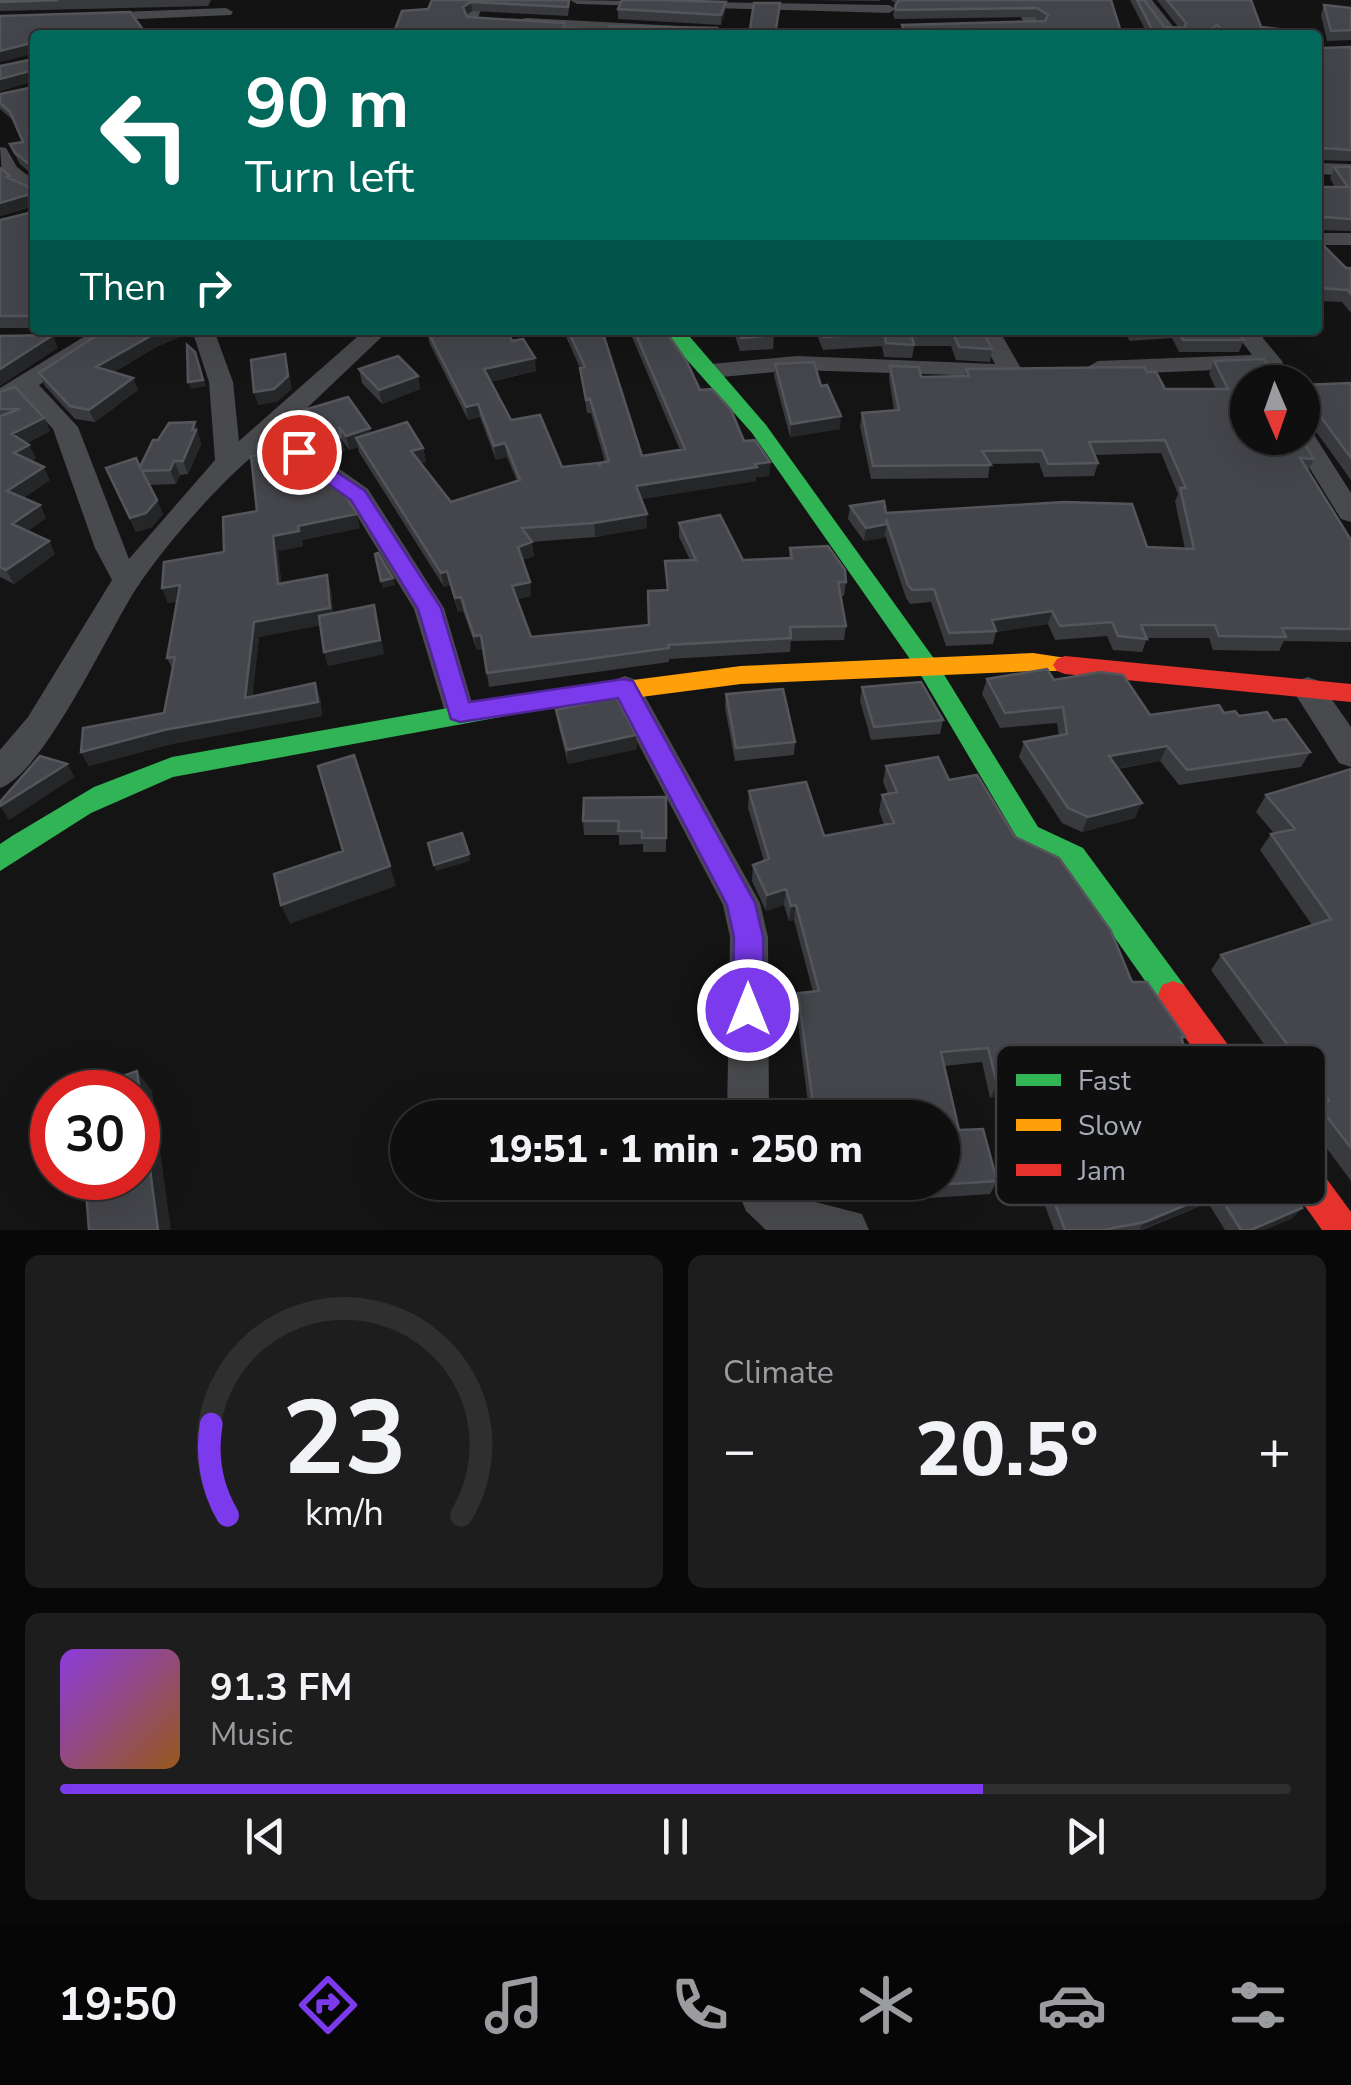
<!DOCTYPE html>
<meta charset="utf-8">
<style>
:root{--surface:#0f0f10;--page:#1d1d1e;--text:#f1f3f6;--muted:#9b9c9f;--line:#2f2f30;--accent:#7c3aed}
body{margin:0;font-family:"Nunito Sans",sans-serif;background:var(--page);color:var(--text);height:100vh;display:flex;flex-direction:column;font-size:38px;white-space:nowrap}
*{box-sizing:border-box;margin:0}
p{font-size:32px;color:var(--muted)}
.icon{flex:none;width:55px;height:55px;fill:none;stroke:currentColor;stroke-width:2;stroke-linecap:round;stroke-linejoin:round}
.map{position:relative;height:1230px;overflow:hidden}
.panel{display:flex;flex-direction:column;gap:25px;padding:25px;background:#080809;flex:1}
.panel>*{flex:none}
.hud{position:absolute;left:30px;top:30px;width:1292px;height:305px;border-radius:10px;box-shadow:0 10px 40px #0002,0 0 0 2px var(--line);background:#00695c;color:#fff;overflow:hidden}
.needle{width:65px;rotate:178deg}
.tools{position:absolute;left:1230px;top:365px;display:grid;gap:20px}
.tools a{display:grid;place-items:center;width:90px;height:90px;border-radius:50%;background:var(--surface);box-shadow:0 10px 40px #0002,0 0 0 2px var(--line);font-size:50px}
.speed{position:absolute;left:30px;top:1070px;display:flex;gap:20px;font-size:50px;font-weight:700;text-align:center}
.speed>*{display:grid;place-content:center;width:130px;height:130px;border-radius:50%;background:var(--surface);box-shadow:0 10px 40px #0002,0 0 0 2px var(--line);line-height:1}
.speed .limit{border:15px solid #d22;background:#fff;color:#111}
.pin{position:absolute;display:grid;place-items:center;width:85px;height:85px;color:#fff;margin:-42px;border:5px solid #fff;border-radius:50%;box-shadow:0 2px 10px #0007}
.me{position:absolute;width:110px;margin:-55px;rotate:0deg;stroke-linejoin:round;filter:drop-shadow(0 0 8px #0008)}
.turn{display:flex;align-items:center;gap:35px;height:210px;padding:0 50px;font-size:45px}
.turn .icon{width:130px;height:130px;stroke-width:2.5}
.turn b{display:block;font-size:70px;line-height:85px}
.then{display:flex;align-items:center;height:95px;padding:0 50px;background:#0003;gap:20px;font-size:38px}
.big{font-size:75px;font-weight:800;line-height:1.1}
.panel .widget{flex:1;display:flex;flex-direction:column;justify-content:center;gap:15px;min-width:0;padding:0 35px;border-radius:15px;background:var(--page)}
.panel .dial{align-items:center;gap:0}
.dial svg{height:260px;overflow:visible;fill:none;stroke:var(--line);stroke-width:7;stroke-linecap:round;text-anchor:middle}
.dial text{fill:var(--text);stroke:none}
.song{display:flex;align-items:center;gap:30px}
.cover{width:120px;height:120px;border-radius:15px;background:linear-gradient(135deg,hsl(270 70% 55%),hsl(30 70% 35%))}
.played{height:10px;border-radius:5px;background:linear-gradient(90deg,var(--accent) 75%,var(--line) 75%)}
.keys{display:flex;justify-content:space-around;direction:ltr}
.heat{display:flex;justify-content:space-between;align-items:center;font-size:55px;direction:ltr}
.panel .tiles{flex:1;display:grid;gap:25px;grid-template-columns:1fr 1fr}
.widget:last-child{grid-column:span 2}
.trip{position:absolute;left:390px;top:1100px;width:570px;height:100px;border-radius:50px;background:var(--surface);box-shadow:0 10px 40px #0002,0 0 0 2px var(--line);font-weight:800;line-height:100px;text-align:center}
.tabs{display:flex;height:160px;justify-content:space-around;align-items:center;background:#060606;color:var(--muted)}
.tabs .icon{width:70px;height:70px}
.tabs .current{color:var(--accent)}
.tabs b{font-size:45px;color:var(--text)}
.map>svg:first-child{display:block}
</style>
<div class="map">
<svg width="1351" height="1230" viewBox="0 0 1351 1230">
<rect width="100%" height="100%" fill="#141415"/>
<g fill="none" stroke-linecap="round" stroke-linejoin="round">
<path fill="#494a4d" fill-rule="evenodd" d="M471,0H485L471,35H455Z
M570,0L889,5L896,9L889,13L577,4Z
M1010,0H1024L1048,35H1032Z
M1138,0H1152L1180,35H1164Z
M226,8L233,12L231,15L93,21L86,17L93,13Z
M526,18L718,28L726,33L674,35L521,25V19Z
M0,147L6,148L17,167L35,181V196L2,174Z
M1318,163L1351,164V176L1318,174Z
M1318,233H1351V245H1318Z
M95,330H122L39,385L78,427L129,559L215,460L209,382L192,330H214L233,382L239,441L365,330H389L284,430L368,489L444,608L475,713L470,722L459,725L448,722L414,609L348,501L269,443C226,475 166,543 136,589C108,632 44,773 0,788V750L28,717L112,580L95,548L53,429L22,395L0,405V388Z
M977,330H999L1023,372L1019,377L797,370L711,378L699,371L711,364L797,356L995,364Z
M1241,330H1263V338L1282,361L1291,382H1267L1261,368L1098,375L1086,368L1098,361L1252,355L1240,339Z
M1302,428L1311,430L1351,493V522L1341,519L1291,438H1302Z
M625,676L636,680L760,903L768,937L769,1118H727L730,937L723,905L609,688L614,680Z
M1308,677L1319,681L1351,727V767L1339,763L1292,689L1297,681Z
M734,1182H780L796,1197L862,1214L869,1230H766L746,1211Z"/>
<path fill="#30b455" fill-rule="evenodd" d="M666,330H684L766,425L935,660L1038,827L1083,848L1184,985L1188,995L1184,1005L1173,1009L1162,1005L1063,864L1020,843L919,672L752,433L680,352Z
M533,693L542,696L545,702L542,708L533,711L173,777L91,813L0,871V844L12,836L94,787L172,757Z"/>
<path fill="#ff9f0a" fill-rule="evenodd" d="M1033,653L1073,659L1077,665L1073,671H1033L741,684L533,711L524,708L521,702L524,696L533,693L741,666Z"/>
<path fill="#e5322d" fill-rule="evenodd" d="M1065,656L1351,684V702L1065,674L1057,671L1053,665L1057,659Z
M1173,981L1184,985L1351,1212V1230H1322L1162,1005L1158,995L1162,985Z"/>
</g>
<path fill="#393a3e" d="M0,0H211L208,6L0,11Z
M432,0H570L568,16L472,11L466,15L467,17L565,23V28L608,31L610,26L717,28V35H393L402,11L428,9Z
M809,0H880V1Z
M891,0H1111L1122,35H901L902,25L1040,21L1035,17L895,19L893,15L896,4Z
M1130,0H1144L1164,27L1179,28L1157,0H1251L1261,27L1318,34L1322,48L1351,47V161L1318,160V35H1148Z
M726,2L725,12L721,25L618,19V9Z
M1324,5L1351,8V40L1327,41L1321,15Z
M0,16L35,35V177L20,164L15,155L10,144L23,142L15,122L0,109V94L34,87V81L0,91V66L34,59V53L0,62Z
M1334,167H1351V231L1318,230V187H1335L1330,178Z
M0,168L10,176L12,179L35,190V328H0V220L33,212L34,206L0,216Z
M1318,240L1346,268H1351V313L1342,302L1318,301Z
M105,330H188L189,333L158,346L114,372L133,378L138,390L95,422L75,419L45,386L39,373Z
M427,330L512,341L536,371L490,382L511,420L562,467L605,462L591,413H587L580,368L563,330H602L642,456L680,450L629,330H665L700,390L744,441L770,462L769,476L756,477V481L641,499L647,528L595,537L531,542L534,556L522,560L530,582L531,596L517,599L531,637L649,625L667,590L665,561L690,560L679,537V523L743,560L789,558L790,548L846,582L844,596H840L846,626L844,640L791,641L790,652L669,659V662L489,687L483,649L477,650L463,611L458,612L450,585L444,587L359,452L358,447L349,450L342,440L345,451L329,456L308,424L304,410L370,428L371,433L423,448L426,462L420,463L451,502L517,481L507,457L496,460L480,417L468,420L429,342Z
M733,330H773L774,335L773,349L740,351Z
M815,330H982L992,349L990,362L956,360L951,346H914L912,358L884,357L882,346L823,350Z
M1122,330H1237L1244,340L1239,352H1179L1172,338L1130,341Z
M1214,361L1248,382L1314,459L1308,471L1351,540V642L1284,641L1279,651L1213,650L1209,638H1147L1142,652L1113,650L1107,636L1055,640L1048,624L996,632L993,644L946,646L931,602L910,604L906,598L885,535L884,538L864,541L848,519L850,506L886,513L1147,547L1185,549L1175,501L1178,494L1161,453L1095,455L1098,463L1094,476L1044,477L1039,463L990,464L988,478L871,479L860,426L862,413L894,410L889,378L890,366L921,377L965,376L966,369L1147,372L1165,389H1216L1209,374Z
M775,364L821,386L840,429L790,437L774,376Z
M359,369L418,376L420,389L382,404L362,383Z
M1351,383V480L1312,426L1302,425V385Z
M0,392L44,418L50,431L27,443L36,458L30,461L50,480L23,498L40,505L46,518L28,531L49,541L55,554L14,584L0,577Z
M195,422L201,444L188,474L180,475L176,484L149,485L163,514L152,527L136,532L106,468L140,467L158,440Z
M257,511L360,528L302,540L303,546L278,551L281,583L327,575L331,590L333,613L377,619L384,654L328,666L324,652L320,625L259,637L252,696L320,697L322,716L171,744L89,766L81,752L164,713L173,670L167,658L177,601L168,603L162,588L224,552Z
M987,679L1054,680L1150,715L1224,713L1273,721L1310,752L1301,767L1179,785L1160,761L1118,769L1135,818L1082,832L1062,823L1019,757L1024,742L1059,736L1057,723L1000,728L982,694Z
M862,687L943,720L940,734L871,740L860,701Z
M726,694L795,742L794,755L735,761L725,708Z
M556,710L636,735L637,749L568,764L558,724Z
M886,766L949,780L1015,837L1132,982L1185,1037L1182,1041L1185,1049L1175,1063L1024,1065L1027,1077L1020,1091L990,1098L982,1062L944,1066L959,1130L997,1181L990,1194L915,1199L912,1182H942V1118H805L808,1104L796,1008L798,993L813,992L794,920L789,921L784,905L766,911L752,881L753,865L764,861L748,808L749,791L824,836L884,825L879,811L882,795L888,794L883,782Z
M1351,769V1181L1305,1119L1312,1111L1211,970L1221,955L1312,925L1260,850L1271,834L1274,833L1256,812L1266,795Z
M666,797V852H643V844L619,845V835H584L583,821Z
M1090,1139L1192,1171L1302,1208L1291,1219L1264,1230H1225L1208,1203L1142,1230H1054L1030,1165L1036,1154L1087,1145Z"/>
<path fill="#252628" d="M471,2L472,11L464,16L463,7Z
M726,2L725,12L721,25V15Z
M1217,25L1214,35H1203Z
M31,43L34,53L0,62V51Z
M30,71L34,81L0,91V79Z
M30,194L34,205L0,216V203Z
M161,330H188L189,333L158,346L101,380L96,367Z
M53,335L58,348L0,386V369Z
M195,352L206,386L191,389L188,382Z
M285,354L292,389L277,402L258,405L254,392Z
M535,358L536,371L485,383L484,369Z
M418,376L420,389L382,404L379,390Z
M133,378L138,390L95,422L89,410Z
M478,404L480,417L468,420L466,407Z
M841,416L840,429L790,437L791,424Z
M44,418L50,431L19,447L12,434Z
M195,422L201,444L188,474L183,461Z
M370,428L373,442L356,438L358,447L349,450L346,436Z
M341,437L345,451L329,456L326,443Z
M505,443L507,457L496,460L494,446Z
M29,445L36,458L20,466L14,453Z
M423,448L426,462L414,465L411,451Z
M174,461L180,475L176,484L170,470Z
M770,462L769,476L756,477V481L636,500V486Z
M44,467L50,480L13,504L7,491Z
M157,500L163,514L152,527L136,532L130,518Z
M40,505L46,518L19,537L12,524Z
M357,514L360,528L302,540L303,546L278,551L283,599L278,584L273,536L298,526Z
M647,514V528L595,537L594,523Z
M887,524L884,538L864,541L866,528Z
M49,541L55,554L14,584L6,570Z
M532,542L534,556L519,561L518,547Z
M447,571L450,585L444,587L441,573Z
M327,575L331,590L334,623L259,637L251,713L245,698L254,622Z
M393,578L395,585L383,588L381,581Z
M530,582L531,596L514,600L512,586Z
M180,585L186,600L168,603L162,588Z
M461,597L463,611L458,612L455,598Z
M374,605L384,654L328,666L324,652Z
M1052,611L1048,624L996,632L992,620Z
M481,635L483,649L477,650L474,636Z
M315,683L320,697L322,716L171,744L89,766L81,752Z
M636,735L637,749L568,764L567,750Z
M1167,746L1160,761L1102,771L1109,756Z
M67,764L75,777L9,820L0,806Z
M1142,803L1135,818L1082,832L1088,817Z
M469,854L470,861L436,871L434,865Z
M390,866L396,886L290,924L281,905Z
M786,889L784,905L766,911L767,895Z
M796,905L794,920L789,921L791,906Z
M137,1071L152,1091L171,1230H158Z
M1027,1077L1020,1091L990,1098L997,1084Z
M1217,1192L1208,1203L1139,1230L1145,1222Z
M1302,1208L1291,1219L1264,1230H1251Z"/>
<path fill="#45464b" stroke="#54565c" stroke-width="2.5" d="M0,0H58L0,2Z
M432,0H569L568,7L471,2L463,7L467,17L565,23L564,28L608,31L610,26L717,28L714,35H393L402,11L428,9Z
M622,0H663L726,2L721,15L618,9Z
M899,0H1111L1122,35H905L902,25L1045,21L1048,15L1037,8L896,10L895,6Z
M1137,0H1144L1164,27L1185,28L1186,23L1167,0H1251L1261,27L1318,34L1322,48L1351,47V150L1322,148L1318,143V35H1226L1217,25L1203,35H1155Z
M754,3H780L775,35H749Z
M1324,5L1351,8V30L1331,31Z
M130,12L147,35H35V47L31,43L0,51V16Z
M35,47V130L29,131L35,135V168H34L15,153L10,144L23,142L10,112L0,103V94L34,87L35,75L30,71L0,79V66L34,59Z
M1334,167H1351V219L1323,217L1318,223V187H1348Z
M0,168L10,176L7,177L35,190V316H0V220L33,212L34,197L30,194L0,203Z
M1318,240L1346,268H1351V294L1348,290L1318,288Z
M105,330H161L96,367L133,378L89,410L70,406L39,373Z
M427,330H507L512,341L523,339L535,358L484,369L511,420L540,415L562,467L598,463L600,466L599,463L609,461L590,399L586,400L580,368L585,367L568,330H602L642,456L685,449L634,330H665L687,362L700,390L712,389L731,410L744,441L755,440L770,462L755,464L757,467L636,486L647,514L594,523L522,528L532,542L518,547L530,582L512,586L531,637L649,625L648,591L668,590L665,561L696,560L679,523L720,515L743,560L792,558L790,548L828,546L845,570L846,582H838L846,626L790,627L791,638L668,645L669,648L487,673L481,635L474,636L461,597L455,598L447,571L441,573L356,438L407,422L423,448L411,451L451,502L520,480L505,443L494,446L478,404L466,407Z
M738,330H773L774,335L741,338Z
M821,330H982L992,349L959,347L953,333H911L914,345L886,343L884,333L824,337Z
M1178,330H1237L1244,340H1183Z
M53,335L0,369V336Z
M187,345L195,352L203,380L188,382Z
M285,354L288,376L274,389L254,392L251,360Z
M398,356L418,376L379,390L359,369Z
M1264,359L1277,382H1248V438H1301L1314,459L1300,458L1351,540V629L1282,628L1286,637L1219,636L1215,625H1141L1147,639L1118,636L1112,622L1060,626L1052,611L992,620L996,631L949,633L934,589L912,590L908,585L886,519L887,524L866,528L850,506L884,501L886,513L1064,502L1132,504L1147,547L1194,549L1180,488H1186L1165,440L1089,442L1098,463L1048,464L1042,450L982,451L991,465L873,466L862,413L899,410L890,366L919,367L921,377L969,376L966,369L1144,367L1147,372H1156L1165,389H1228L1214,361Z
M814,362L821,386L827,385L841,416L791,424L775,364Z
M1351,383V458L1318,413L1306,412L1304,421L1302,422V385Z
M15,387L44,418L12,434L29,445L14,453L44,467L7,491L40,505L12,524L49,541L6,570L0,567V416L20,409H0V392Z
M348,397L370,428L346,436L339,427L341,437L326,443L304,410Z
M195,422L192,430H196L183,461H174L170,470L142,471L157,500L146,513L130,518L106,468L136,458L140,467L153,440H158L169,423Z
M277,442L341,489L357,514L298,526L299,531L273,536L278,584L327,575L330,608L254,622L245,698L315,683L318,702L164,730L81,752L83,728L164,713L175,657L167,658L180,585L162,588L164,562L224,552L223,517L257,511L251,456L258,455L257,446Z
M378,553L393,578L381,581L375,554Z
M374,605L380,640L324,652L319,616Z
M1047,669L1054,680L1100,672L1123,675L1150,715L1219,705L1224,713L1235,711L1239,716L1267,712L1273,721L1286,719L1310,752L1187,770L1167,746L1109,756L1142,803L1088,817L1068,808L1024,742L1067,734L1063,707L1005,713L987,679Z
M921,682L943,720L874,727L862,687Z
M783,689L795,742L736,748L726,694Z
M616,697L636,735L567,750L556,710Z
M354,755L390,866L281,905L274,874L343,851L318,766Z
M40,756L67,764L0,806V802Z
M938,757L949,780L977,775L1015,837L1059,858L1111,931L1132,982H1147L1185,1037H1181L1185,1049L1020,1051L1027,1077L997,1084L988,1048L941,1052L959,1130L983,1129L997,1181L920,1186L919,1182H942V1118H809L807,1104H813L798,993L819,991L796,905L791,906L786,889L767,895L753,865L769,859L749,791L806,782L824,836L894,823L882,795L897,792L886,766Z
M1351,769V1148L1318,1105L1329,1101L1221,955L1331,919L1271,834L1295,829L1266,795Z
M666,797V838H642V831H618L619,821H583L584,798Z
M462,833L469,854L434,865L428,843Z
M137,1071L158,1230H89L85,1178H138V1092H79Z
M1130,1130L1142,1155L1173,1142L1192,1171L1258,1145L1302,1208L1251,1230H1241L1217,1192L1145,1222L1103,1230H1065L1036,1154L1093,1144L1090,1139Z"/>
<path fill="#7c3aed" stroke="#51269a" stroke-width="2.5" d="M299,447L365,491L441,608L469,702L624,679L633,681L755,903L763,937L764,1010L759,1020L748,1024L738,1020L733,1010L734,937L727,905L618,698L460,722L451,719L418,609L351,500L292,457L289,452Z"/>
<rect x="996" y="1045" width="330" height="160" rx="15" fill="#0f0f10" stroke="#3c3e42" stroke-width="2.5"/>
<rect x="1016" y="1074" width="45" height="12" fill="#30b455"/>
<rect x="1016" y="1119" width="45" height="12" fill="#ff9f0a"/>
<rect x="1016" y="1164" width="45" height="12" fill="#e5322d"/>
<g font-size="28" fill="#a5aab6">
<text x="1078" y="1090">Fast</text>
<text x="1078" y="1135">Slow</text>
<text x="1078" y="1180">Jam</text>
</g>
</svg>
<div class="tools">
<a><svg class="needle" viewBox="-14 -14 28 28"><path d="M0-13l5 13h-10z" fill="#e53935"/><path d="M0 13l5-13h-10z" fill="#9b9c9f"/></svg></a>
</div>
<div class="speed"><div class="limit">30</div></div>
<div class="pin" style="left:299px;top:452px;background:#d93025"><svg class="icon" aria-label="arrive" viewBox="0 0 24 24"><path d="M6 21V4h12l-3 4 3 4H6"/></svg></div>
<svg class="me" style="left:748px;top:1010px" viewBox="-20 -20 40 40"><circle r="17" fill="#7c3aed" stroke="#fff" stroke-width="3"/><path d="M0-11L8 9 0 5-8 9z" fill="#fff"/></svg>
<div class="trip">19:51 · 1 min · 250 m</div>
<div class="hud">
<div class="turn"><svg class="icon" aria-label="left" viewBox="0 0 24 24"><path d="M17 20v-9H6M10 6l-5 5 5 5"/></svg><div><b>90 m</b>Turn left</div></div>
<div class="then">Then<svg class="icon" aria-label="right" viewBox="0 0 24 24"><path d="M7 20v-9h11M14 6l5 5-5 5"/></svg></div>
</div>
</div>
<section class="panel">
<div class="tiles">
<div class="widget dial"><svg viewBox="0 0 100 80">
<path d="M14 69A42 42 0 1 1 86 69"/>
<path d="M14 69A42 42 0 0 1 9 41" stroke="#7c3aed"/>
<text x="50" y="56" font-size="32" font-weight="700">23</text>
<text x="50" y="72" font-size="11">km/h</text>
</svg></div>
<div class="widget"><p>Climate</p>
<div class="heat"><a>−</a><b class="big">20.5°</b><a>+</a></div>
</div>
<div class="widget">
<div class="song"><i class="cover"></i><div><b>91.3 FM</b><p>Music</p></div></div>
<div class="played"></div>
<div class="keys"><svg class="icon" aria-label="previous" viewBox="0 0 24 24"><path d="M18 5L8 12l10 7zM5 5v14"/></svg><svg class="icon" aria-label="pause" viewBox="0 0 24 24"><path d="M8 5v14M16 5v14"/></svg><svg class="icon" aria-label="next" viewBox="0 0 24 24"><path d="M6 5l10 7-10 7zM19 5v14"/></svg></div>
</div>
</div>
</section>
<nav class="tabs">
<b>19:50</b>
<svg class="icon current" aria-label="directions" viewBox="0 0 24 24"><path d="M12 3l9 9-9 9-9-9zM9 14v-3h6M13 9l2 2-2 2"/></svg>
<svg class="icon" aria-label="music" viewBox="0 0 24 24"><path d="M9 18V5l10-2v13"/><circle cx="6" cy="18" r="3"/><circle cx="16" cy="16" r="3"/></svg>
<svg class="icon" aria-label="phone" viewBox="0 0 24 24"><path d="M5 4h4l2 5-3 2q2 4 5 5l2-3 5 2v4C11 20 4 13 5 4z"/></svg>
<svg class="icon" aria-label="climate" viewBox="0 0 24 24"><path d="M12 3v18M4 7l16 10M4 17L20 7"/></svg>
<svg class="icon" aria-label="car" viewBox="0 0 24 24"><path d="M5 17H2v-5l4-1 3-4h7l3 4 3 1v5h-3M9 17h6M6 11h13"/><circle cx="7" cy="17" r="2"/><circle cx="17" cy="17" r="2"/></svg>
<svg class="icon" aria-label="filters" viewBox="0 0 24 24"><path d="M4 7h16M4 17h16"/><circle cx="9" cy="7" r="2"/><circle cx="15" cy="17" r="2"/></svg>
</nav>
